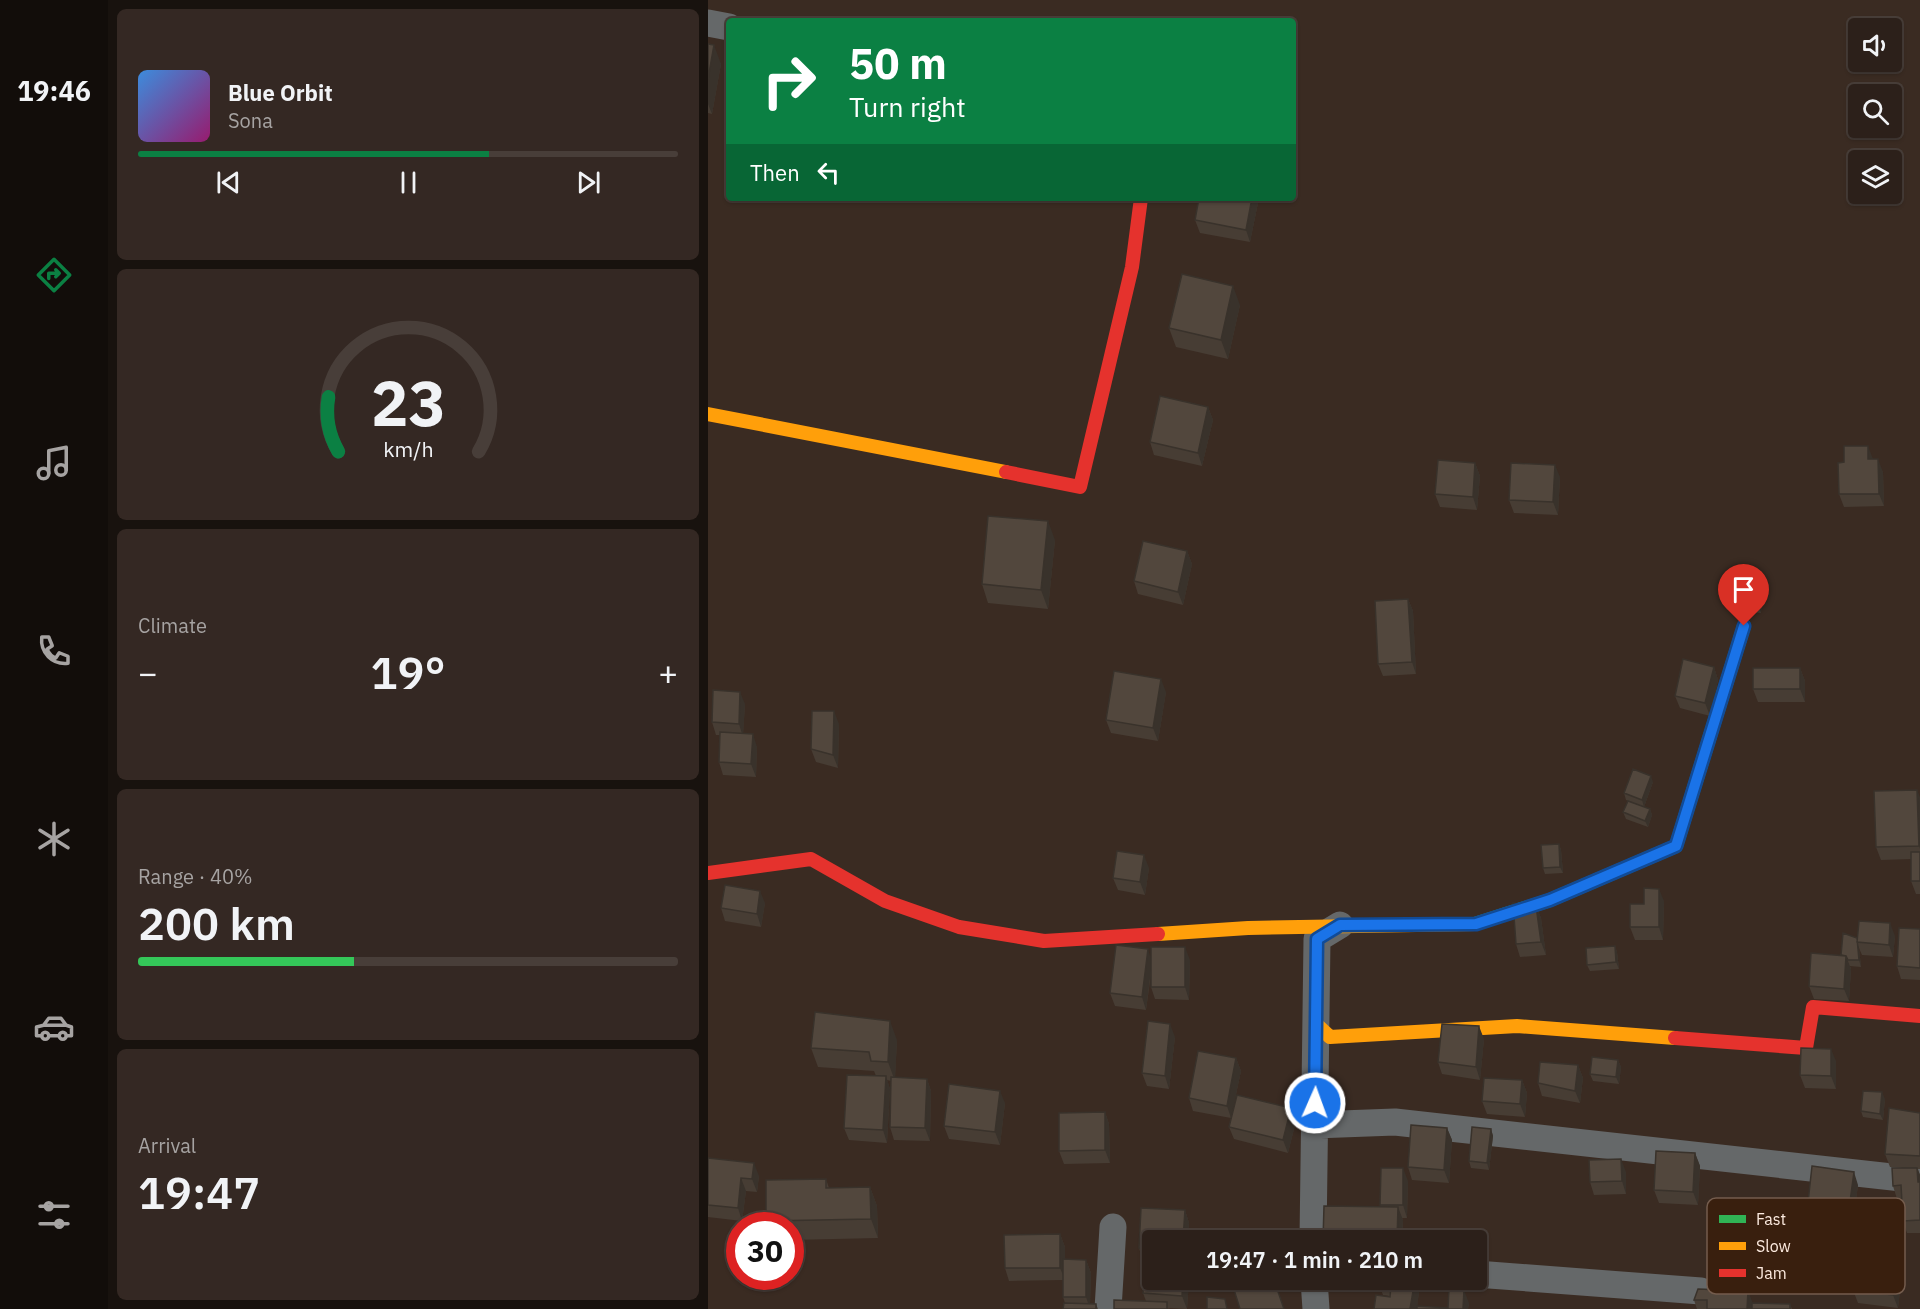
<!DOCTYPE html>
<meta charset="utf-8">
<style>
:root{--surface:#2c201a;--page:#342823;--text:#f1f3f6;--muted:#a6a3a2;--line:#483e39;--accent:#0b8043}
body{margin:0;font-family:"IBM Plex Sans",sans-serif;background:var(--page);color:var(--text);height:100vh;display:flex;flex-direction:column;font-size:22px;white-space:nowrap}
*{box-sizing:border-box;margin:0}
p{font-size:20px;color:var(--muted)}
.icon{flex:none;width:33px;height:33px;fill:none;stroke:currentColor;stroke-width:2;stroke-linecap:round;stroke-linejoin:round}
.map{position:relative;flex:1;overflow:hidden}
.side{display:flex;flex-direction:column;gap:9px;padding:9px;background:#18120e;width:600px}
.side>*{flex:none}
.top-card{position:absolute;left:18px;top:18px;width:570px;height:183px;border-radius:6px;box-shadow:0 2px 4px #0004,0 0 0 2px var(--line);background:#0b8043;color:#fff;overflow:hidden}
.fabs{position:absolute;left:1140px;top:18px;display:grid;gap:12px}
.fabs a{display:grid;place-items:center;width:54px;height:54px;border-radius:6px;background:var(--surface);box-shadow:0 2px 4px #0004,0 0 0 2px var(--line);font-size:30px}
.speed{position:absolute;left:18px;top:1212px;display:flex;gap:12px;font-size:30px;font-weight:700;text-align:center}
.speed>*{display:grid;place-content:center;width:78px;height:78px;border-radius:50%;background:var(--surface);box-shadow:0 2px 4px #0004,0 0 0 2px var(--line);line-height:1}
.speed .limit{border:9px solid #d22;background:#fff;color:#111}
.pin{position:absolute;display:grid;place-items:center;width:51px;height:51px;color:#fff;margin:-62px -26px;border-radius:50% 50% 50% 0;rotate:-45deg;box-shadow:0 0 6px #0007}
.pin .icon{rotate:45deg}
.me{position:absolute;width:66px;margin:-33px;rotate:2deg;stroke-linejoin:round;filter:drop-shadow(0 0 4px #0008)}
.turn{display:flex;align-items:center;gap:21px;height:126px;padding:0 24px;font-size:27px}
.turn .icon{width:78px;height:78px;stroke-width:2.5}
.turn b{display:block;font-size:42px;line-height:51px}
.then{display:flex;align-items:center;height:57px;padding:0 24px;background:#0003;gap:12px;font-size:22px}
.big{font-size:45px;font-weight:600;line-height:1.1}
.side .card{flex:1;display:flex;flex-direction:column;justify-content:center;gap:9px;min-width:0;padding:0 21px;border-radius:9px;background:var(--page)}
.side .dial{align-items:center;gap:0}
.dial svg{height:156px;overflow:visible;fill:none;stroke:var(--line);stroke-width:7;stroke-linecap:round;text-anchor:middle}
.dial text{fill:var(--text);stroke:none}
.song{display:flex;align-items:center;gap:18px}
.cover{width:72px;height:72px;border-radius:9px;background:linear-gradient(135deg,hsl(210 70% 55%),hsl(320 70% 35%))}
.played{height:6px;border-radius:3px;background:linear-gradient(90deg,var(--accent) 65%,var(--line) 65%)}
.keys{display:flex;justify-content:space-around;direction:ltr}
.heat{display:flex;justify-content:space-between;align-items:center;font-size:33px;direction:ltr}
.charge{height:9px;border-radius:4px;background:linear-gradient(90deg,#34c759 40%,var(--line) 0)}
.trip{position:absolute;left:434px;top:1230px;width:345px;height:60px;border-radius:6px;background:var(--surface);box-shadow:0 2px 4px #0004,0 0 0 2px var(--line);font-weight:600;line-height:60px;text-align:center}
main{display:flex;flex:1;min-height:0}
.tab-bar{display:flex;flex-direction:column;width:108px;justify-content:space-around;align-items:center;background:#120d0a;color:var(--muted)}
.tab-bar .icon{width:42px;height:42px}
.tab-bar .selected{color:var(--accent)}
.tab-bar b{font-size:27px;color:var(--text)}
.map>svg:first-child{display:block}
</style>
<main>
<nav class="tab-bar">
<b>19:46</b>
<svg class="icon selected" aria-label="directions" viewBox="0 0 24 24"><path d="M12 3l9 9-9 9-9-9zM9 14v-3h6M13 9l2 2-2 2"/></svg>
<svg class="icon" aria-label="music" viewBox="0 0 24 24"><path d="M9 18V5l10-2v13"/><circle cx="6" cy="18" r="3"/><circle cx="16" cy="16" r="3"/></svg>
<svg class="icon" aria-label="phone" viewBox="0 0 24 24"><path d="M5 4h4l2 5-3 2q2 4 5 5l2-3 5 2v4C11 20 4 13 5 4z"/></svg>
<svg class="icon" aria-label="climate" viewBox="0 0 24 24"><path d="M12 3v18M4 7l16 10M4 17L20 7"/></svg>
<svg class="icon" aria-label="car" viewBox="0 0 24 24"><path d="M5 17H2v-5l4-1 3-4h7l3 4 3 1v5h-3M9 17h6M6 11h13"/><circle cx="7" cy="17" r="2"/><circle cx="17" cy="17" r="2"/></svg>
<svg class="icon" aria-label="filters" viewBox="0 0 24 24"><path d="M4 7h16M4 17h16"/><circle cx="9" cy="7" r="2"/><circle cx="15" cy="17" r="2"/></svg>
</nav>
<section class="side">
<div class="card">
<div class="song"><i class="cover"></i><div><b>Blue Orbit</b><p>Sona</p></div></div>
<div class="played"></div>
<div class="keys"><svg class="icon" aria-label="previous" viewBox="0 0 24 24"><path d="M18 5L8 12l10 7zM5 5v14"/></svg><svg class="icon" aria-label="pause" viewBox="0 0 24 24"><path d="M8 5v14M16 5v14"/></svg><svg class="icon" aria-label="next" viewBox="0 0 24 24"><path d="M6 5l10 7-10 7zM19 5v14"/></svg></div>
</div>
<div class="card dial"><svg viewBox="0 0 100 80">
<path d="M14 69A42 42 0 1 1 86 69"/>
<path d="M14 69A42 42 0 0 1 9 41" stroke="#0b8043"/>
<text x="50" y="56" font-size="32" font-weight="700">23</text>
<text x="50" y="72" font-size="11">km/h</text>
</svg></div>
<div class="card"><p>Climate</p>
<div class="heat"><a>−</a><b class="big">19°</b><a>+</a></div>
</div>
<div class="card"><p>Range · 40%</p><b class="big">200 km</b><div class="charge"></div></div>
<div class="card"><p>Arrival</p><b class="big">19:47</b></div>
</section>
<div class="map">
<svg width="1212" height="1309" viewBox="0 0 1212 1309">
<rect width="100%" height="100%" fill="#3a2b22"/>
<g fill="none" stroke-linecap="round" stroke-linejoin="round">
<path stroke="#656869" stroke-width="27" d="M0,23L21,27
M606,1125L687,1122L1212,1180
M605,1240L609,939L632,925
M768,1274L993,1291
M606,1280L608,1309
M400,1309L405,1227"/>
<path stroke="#30b455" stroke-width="14" d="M767,924L842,900L968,846L1036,626"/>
<path stroke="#ff9f0a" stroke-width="14" d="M0,414L298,472
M450,934L540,928L767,924
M608,1024L622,1037L809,1026L967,1038"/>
<path stroke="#e5322d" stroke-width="14" d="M298,472L372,487L424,267L433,198
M0,873L103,859L177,901L251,927L336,941L450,934
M967,1038L1098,1048L1105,1007L1212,1016"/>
</g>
<path fill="#473d34" d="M0,44L13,64L4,114L0,113Z
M491,198H551L542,242L492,233L487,220Z
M532,305L520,359L468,347L461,328Z
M500,407L505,420L494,466L446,455L442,442Z
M1165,459L1175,472L1176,506L1136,507L1131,494Z
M767,463L772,476L769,510L732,507L727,494Z
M852,477L850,515L806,513L801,500Z
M347,540L340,609L280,603L274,584Z
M479,551L484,564L475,605L430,594L426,581Z
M1050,576L1055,589L1053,613L1019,610L1015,597Z
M700,599L705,611L708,674L675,676L670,664Z
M1006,667L1010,680L1002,716L972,708L967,696Z
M1092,668L1097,681V702H1050L1045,689Z
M458,692L450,741L403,733L398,720Z
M37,704L35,734L49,747L48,777L15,775L11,762L12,735H8L4,722Z
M131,724L130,768L108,762L103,749Z
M945,782L936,807L918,800L916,793Z
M1212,797V894H1208L1203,881V859L1173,860L1168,847Z
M942,809L944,815L940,827L918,819L915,812Z
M851,844L853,850L855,873L837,874L835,868Z
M441,868L437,895L410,890L405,878Z
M956,901L955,940H927L922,927L936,904Z
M57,903L53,927L17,921L13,908Z
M828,906L833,918L838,955L812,957L808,944Z
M1212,929V980L1193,979L1189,966Z
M1187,936L1185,957L1154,955L1151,948L1153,967L1142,966L1143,969L1141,1001L1106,999L1101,986L1149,939Z
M907,946L909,952L911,969L882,971L879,965Z
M443,959L482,960L481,1000L447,999L443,987V974L438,1010L407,1006L402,993Z
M467,1037L461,1089L439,1086L434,1073Z
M776,1039L772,1080L734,1074L730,1062Z
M189,1040L187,1077L219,1079L223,1091L222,1141L186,1140L182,1127L183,1081L179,1080L182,1089L179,1143L141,1140L136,1128L168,1076L166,1071L110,1067L103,1048Z
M528,1058L533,1071L523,1118L485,1111L481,1098Z
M910,1060L913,1067L911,1084L885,1081L882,1074Z
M1128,1061V1089L1097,1088L1092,1075Z
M870,1065L875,1078L872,1103L834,1096L830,1083Z
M814,1080L819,1093L817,1117L779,1114L774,1101Z
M1177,1099L1175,1120L1155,1117L1153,1111Z
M297,1103L292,1145L241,1139L236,1126Z
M583,1108L588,1121L580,1153L526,1139L521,1127Z
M397,1112L401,1124L402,1163L356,1164L351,1151Z
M1212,1113V1169H1210L1212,1175V1233H1199L1195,1221L1194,1198L1189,1199L1185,1186L1195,1168L1182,1167L1177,1154Z
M739,1128L744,1140L741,1183L704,1180L700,1167Z
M783,1129L785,1136L781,1170L763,1168L761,1161Z
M987,1153L992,1166L990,1205L951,1203L946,1190Z
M0,1158L51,1176L49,1192L38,1191L34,1221L0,1217Z
M918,1172V1194L886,1195L882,1182Z
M118,1179L121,1188L162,1187L169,1206L170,1238L82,1240V1226H60L58,1221Z
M700,1181L699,1218H694L695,1220L694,1240H615L673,1207L672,1205Z
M1150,1185L1142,1244L1102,1242L1097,1230Z
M477,1210L481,1223L480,1240H444V1280H481L479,1309L461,1308L462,1309L438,1301L435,1293L437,1261H435L431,1248Z
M1049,1213L1054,1226L1052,1289H1031L1026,1276L1027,1243L1020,1241L1015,1228Z
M352,1234L357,1247V1259L378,1260L383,1273L382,1303L388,1304L390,1309H355L357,1303L355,1297V1280L301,1281L297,1268Z
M1194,1273L1190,1308L1150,1303L1145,1290Z
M670,1282L712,1285L709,1306L740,1308L761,1303L760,1309L709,1308L682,1297V1296L675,1295Z
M1040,1291L1044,1303L1082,1304L1084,1309H989L986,1300Z"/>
<path fill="#39322b" d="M6,45L13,64L4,114L0,104V79Z
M544,198H551L542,242L538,230Z
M525,286L532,305L520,359L513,340Z
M500,407L505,420L494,466L490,453Z
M1160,446L1165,459V472L1160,459Z
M1170,459L1175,472L1176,506L1171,494Z
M767,463L772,476L769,510L765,497Z
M847,465L852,477L850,515L845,502Z
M340,521L347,540L340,609L333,590Z
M479,551L484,564L475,605L470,592Z
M1050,576L1055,589L1053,613L1048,600Z
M700,599L705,611L708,674L704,662Z
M1006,667L1010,680L1002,716L997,703Z
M1092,668L1097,681V702L1092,689Z
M453,679L458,692L450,741L445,728Z
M32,692L37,704L35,737L31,724Z
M126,711L131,724L130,768L125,755Z
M45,734L49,747L48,777L43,764Z
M943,776L945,782L936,807L934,800Z
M1209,790L1212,797V849L1211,846Z
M942,809L944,815L940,827L937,821Z
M851,844L853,850L855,873L852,867Z
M436,855L441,868L437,895L432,882Z
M951,889L956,901L955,940L951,927Z
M52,891L57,903L53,927L49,914Z
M828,906L833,918L838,955L833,942Z
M1182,923L1187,936L1185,957L1181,945Z
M1149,942L1151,948L1153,967L1151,960Z
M907,946L909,952L911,969L908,962Z
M477,947L482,960L481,1000L477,987Z
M440,949L444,962L438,1010L434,997Z
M1138,956L1143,969L1141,1001L1136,989Z
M182,1021L189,1040L187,1081L180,1062Z
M462,1024L467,1037L461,1089L457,1076Z
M771,1026L776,1039L772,1080L768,1067Z
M1123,1049L1128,1061V1089L1123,1076Z
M528,1058L533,1071L523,1118L519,1106Z
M910,1060L913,1067L911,1084L908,1077Z
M870,1065L875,1078L872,1103L867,1091Z
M178,1076L182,1089L179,1143L175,1130Z
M219,1079L223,1091L222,1141L217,1128Z
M814,1080L819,1093L817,1117L812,1104Z
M292,1091L297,1103L292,1145L287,1132Z
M1174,1092L1177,1099L1175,1120L1172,1114Z
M583,1108L588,1121L580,1153L575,1140Z
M397,1112L401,1124L402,1163L397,1150Z
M739,1128L744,1140L741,1183L736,1170Z
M783,1129L785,1136L781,1170L779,1163Z
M987,1153L992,1166L990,1205L985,1192Z
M913,1159L918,1172V1194L914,1181Z
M46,1163L51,1176L49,1192L44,1179Z
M695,1168L700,1181L699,1218L695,1205Z
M1209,1168L1212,1175V1188L1210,1182Z
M1146,1172L1150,1185L1142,1244L1138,1231Z
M33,1178L38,1191L34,1221L30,1208Z
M162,1187L169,1206L170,1238L163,1219Z
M690,1207L695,1220L694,1240H689Z
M477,1210L481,1223L480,1240H475Z
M1049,1213L1054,1226L1052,1289L1047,1277Z
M352,1234L357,1247V1280L352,1268Z
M378,1260L383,1273L382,1309L378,1297Z
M1190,1260L1194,1273L1190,1308L1185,1295Z
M475,1280H481L479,1309L474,1296Z
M707,1280H710L712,1285L709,1309H702Z
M756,1290L761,1303L760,1309H755Z
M1040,1291L1045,1304V1309H1039Z"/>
<path fill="#52473d" stroke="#39322b" stroke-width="1.5" d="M0,44L6,45L0,79Z
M491,198H544L538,230L487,220Z
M474,274L525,286L513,340L461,328Z
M452,396L500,407L490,453L442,442Z
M1136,446H1160V459H1170L1171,494H1131L1130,463L1136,462Z
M730,460L767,463L765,497L727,494Z
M803,463L847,465L845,502L801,500Z
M280,516L340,521L333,590L274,584Z
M435,541L479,551L470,592L426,581Z
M1017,573L1050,576L1048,600L1015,597Z
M700,599L704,662L670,664L667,601Z
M975,659L1006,667L997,703L967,696Z
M1045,668H1092V689H1045Z
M406,671L453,679L445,728L398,720Z
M5,690L32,692L31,724L4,722Z
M104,711H126L125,755L103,749Z
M12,732L45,734L43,764L11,762Z
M925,769L943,776L934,800L916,793Z
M1209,790L1211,846L1168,847L1166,791Z
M920,801L942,809L937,821L915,812Z
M851,844L852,867L835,868L833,845Z
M409,851L436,855L432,882L405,878Z
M1203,852H1212V881H1203Z
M17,885L52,891L49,914L13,908Z
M936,888L951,889V927H922V904H936Z
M805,903L828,906L833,942L808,944Z
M1151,921L1182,923L1181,945L1149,942Z
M1191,928L1212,929V968L1189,966Z
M1135,933L1149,938L1151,960H1140L1138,956L1133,955Z
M408,945L440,949L434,997L402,993Z
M907,946L908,962L879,965L878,948Z
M443,947H477V987H443Z
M1103,953L1138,956L1136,989L1101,986Z
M107,1012L182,1021L180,1062L163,1061L161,1052L103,1048Z
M440,1021L462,1024L457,1076L434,1073Z
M734,1024L771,1026L768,1067L730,1062Z
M1093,1048L1123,1049V1076L1092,1075Z
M490,1051L528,1058L519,1106L481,1098Z
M884,1057L910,1060L908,1077L882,1074Z
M832,1062L870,1065L867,1091L830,1083Z
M139,1075L178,1076L175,1130L136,1128Z
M183,1077L219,1079L217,1128L182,1127Z
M776,1078L814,1080L812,1104L774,1101Z
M241,1084L292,1091L287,1132L236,1126Z
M1155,1091L1174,1092L1172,1114L1153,1111Z
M529,1095L583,1108L575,1140L521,1127Z
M1181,1108L1212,1113V1156L1177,1154Z
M397,1112V1150L351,1151V1113Z
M703,1125L739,1128L736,1170L700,1167Z
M764,1127L783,1129L779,1163L761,1161Z
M948,1151L987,1153L985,1192L946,1190Z
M0,1158L46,1163L44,1179L33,1178L30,1208L0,1205Z
M913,1159L914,1181L882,1182L881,1160Z
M1104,1166L1146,1172L1138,1231L1097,1230Z
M673,1168H695V1205H672Z
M1184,1168H1209L1210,1182H1212V1220L1195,1221L1193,1185L1185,1186Z
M118,1179V1188L162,1187L163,1219L58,1221V1180Z
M616,1206L690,1207L689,1240H615Z
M433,1208L477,1210L475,1240H444V1249L431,1248Z
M352,1234V1268H297L296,1235Z
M1149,1255L1190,1260L1185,1295L1145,1290Z
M438,1257H444V1280H475L474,1296L435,1293Z
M355,1259L378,1260V1297H355Z
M523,1280H566L576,1309H532Z
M672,1280H707L702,1309H666L668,1295L682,1297L683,1284L670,1282Z
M741,1288L756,1290L755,1309H709V1306L740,1308Z
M990,1289L1040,1291L1039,1309H999V1300H986Z
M499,1297L517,1299L519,1309H499Z
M406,1300L459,1302V1309H406Z
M356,1303L388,1304V1309H355Z
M1044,1303L1082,1304V1309H1044Z"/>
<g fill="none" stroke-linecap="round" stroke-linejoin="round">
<defs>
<path id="route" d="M607,1103L609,939L632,925L768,924L842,900L968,846L1036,626"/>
</defs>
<use href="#route" stroke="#114b97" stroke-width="15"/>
<use href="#route" stroke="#1a73e8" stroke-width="10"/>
</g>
<rect x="999" y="1198" width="198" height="96" rx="9" fill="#391f0e" stroke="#745c4d" stroke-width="1.5"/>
<rect x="1011" y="1215" width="27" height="8" fill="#30b455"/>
<rect x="1011" y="1242" width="27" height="8" fill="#ff9f0a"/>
<rect x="1011" y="1269" width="27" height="8" fill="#e5322d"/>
<g font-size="16" fill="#fceadf">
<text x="1048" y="1225">Fast</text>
<text x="1048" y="1252">Slow</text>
<text x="1048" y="1279">Jam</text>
</g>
</svg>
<div class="fabs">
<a><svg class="icon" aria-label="sound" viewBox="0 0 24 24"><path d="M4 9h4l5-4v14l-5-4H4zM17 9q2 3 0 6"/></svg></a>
<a><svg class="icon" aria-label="search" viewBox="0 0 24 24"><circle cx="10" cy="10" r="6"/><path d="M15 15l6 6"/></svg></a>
<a><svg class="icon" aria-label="layers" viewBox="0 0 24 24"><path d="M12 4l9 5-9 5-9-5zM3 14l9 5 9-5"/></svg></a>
</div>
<div class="speed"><div class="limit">30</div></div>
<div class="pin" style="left:1036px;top:626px;background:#d93025"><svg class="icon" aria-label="arrive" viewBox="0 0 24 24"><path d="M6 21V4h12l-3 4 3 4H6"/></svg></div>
<svg class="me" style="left:607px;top:1103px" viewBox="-20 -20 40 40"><circle r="17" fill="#1a73e8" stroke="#fff" stroke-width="3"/><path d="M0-11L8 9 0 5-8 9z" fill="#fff"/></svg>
<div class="trip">19:47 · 1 min · 210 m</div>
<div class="top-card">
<div class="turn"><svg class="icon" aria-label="right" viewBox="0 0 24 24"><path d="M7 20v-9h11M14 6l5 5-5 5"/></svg><div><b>50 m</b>Turn right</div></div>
<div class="then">Then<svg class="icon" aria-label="left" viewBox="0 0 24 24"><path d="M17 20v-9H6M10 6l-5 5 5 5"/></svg></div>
</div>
</div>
</main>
